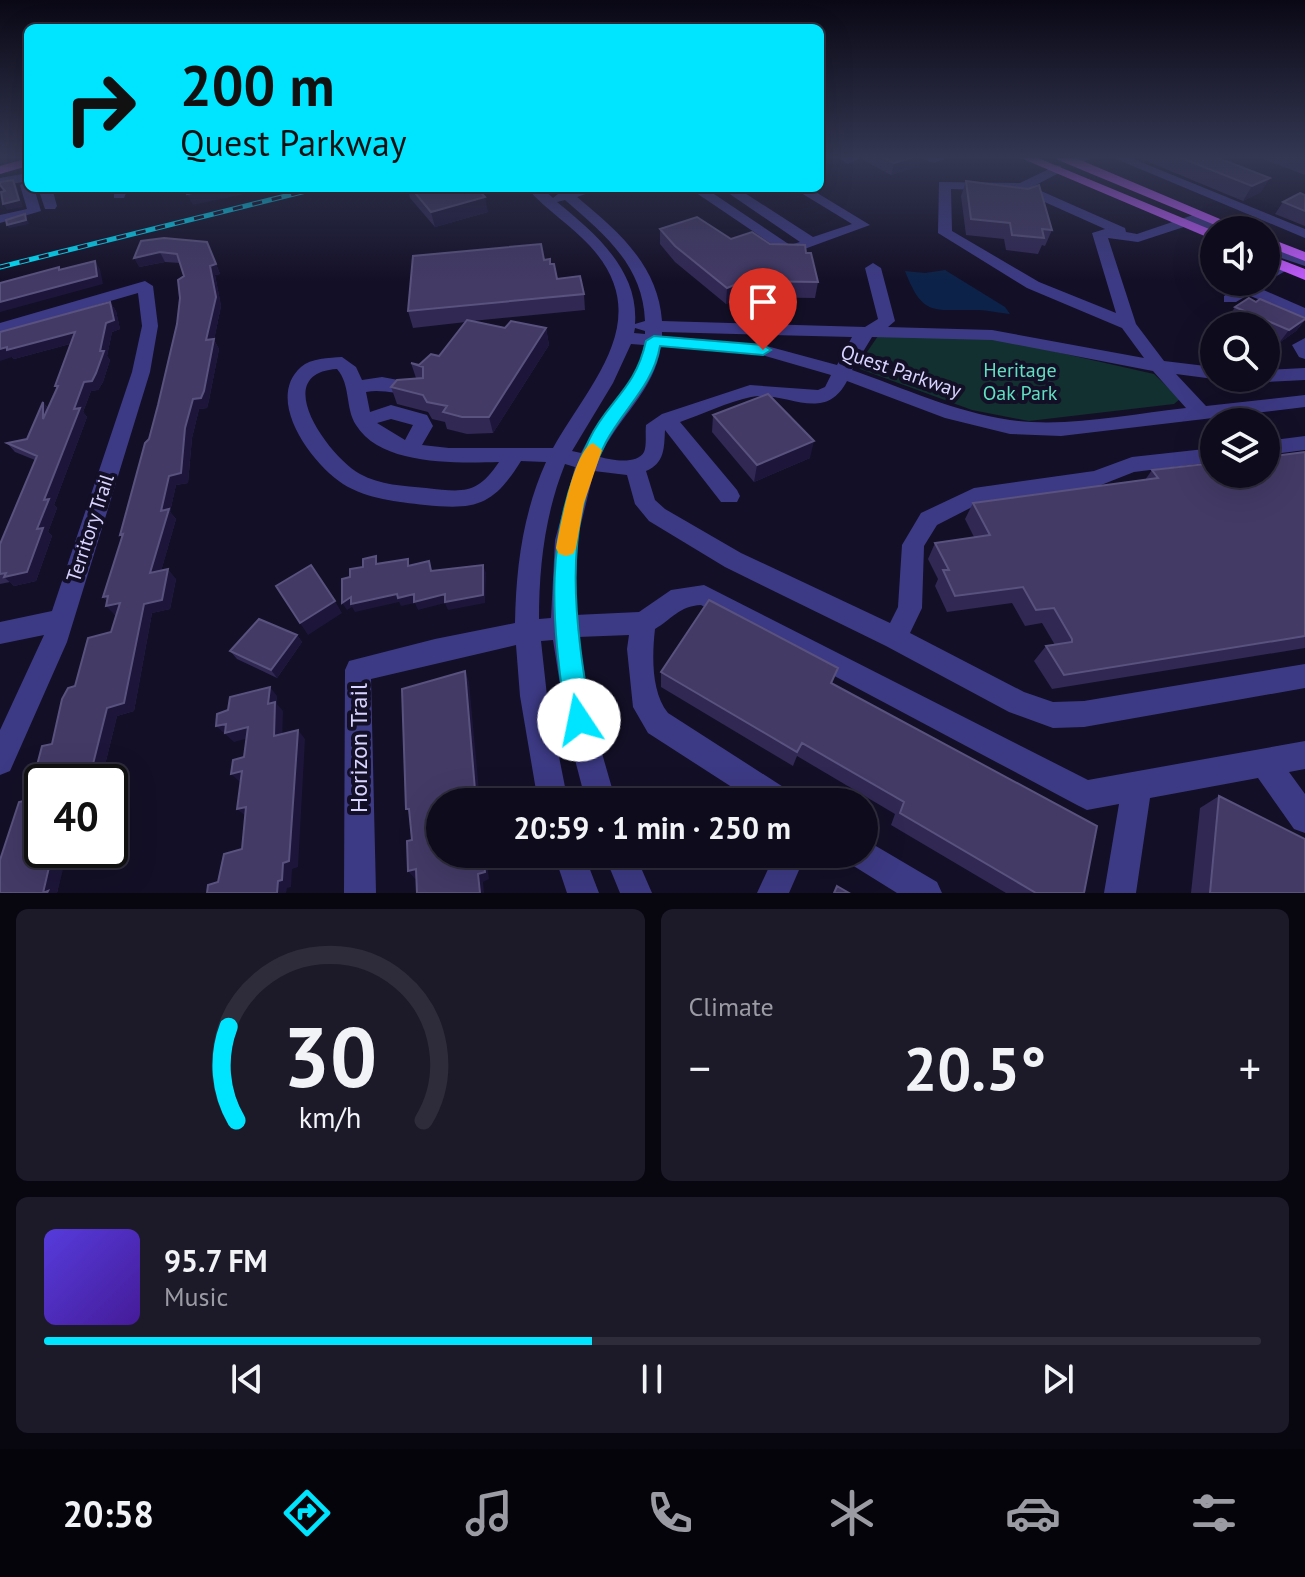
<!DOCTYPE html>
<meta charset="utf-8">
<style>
:root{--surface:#0e0b1c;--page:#1c1929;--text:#f1f3f6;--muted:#9b9ba3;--line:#2e2b3b;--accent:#00e5ff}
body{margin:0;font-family:"PT Sans",sans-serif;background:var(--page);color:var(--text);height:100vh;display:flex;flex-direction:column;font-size:30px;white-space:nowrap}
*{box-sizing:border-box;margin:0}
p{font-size:26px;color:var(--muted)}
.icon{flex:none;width:44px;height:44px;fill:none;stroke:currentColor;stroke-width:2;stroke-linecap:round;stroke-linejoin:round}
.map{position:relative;height:893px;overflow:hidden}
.sheet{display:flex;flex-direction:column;gap:16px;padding:16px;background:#08060f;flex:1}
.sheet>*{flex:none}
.banner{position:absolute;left:24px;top:24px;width:800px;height:168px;border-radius:12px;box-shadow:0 8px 32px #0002,0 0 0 2px var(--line);background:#00e5ff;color:#111;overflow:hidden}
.controls{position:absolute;left:1200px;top:216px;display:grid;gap:16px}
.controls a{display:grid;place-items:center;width:80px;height:80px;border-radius:50%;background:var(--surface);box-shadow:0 8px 32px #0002,0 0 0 2px var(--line);font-size:40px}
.speed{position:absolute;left:24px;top:764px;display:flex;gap:16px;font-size:40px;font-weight:700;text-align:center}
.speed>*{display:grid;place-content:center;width:104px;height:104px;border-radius:50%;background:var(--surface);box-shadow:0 8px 32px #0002,0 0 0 2px var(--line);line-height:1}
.speed .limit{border:4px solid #111;border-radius:12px;background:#fff;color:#111}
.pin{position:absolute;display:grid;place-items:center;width:68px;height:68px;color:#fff;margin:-82px -34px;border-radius:50% 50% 50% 0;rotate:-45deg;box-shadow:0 0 8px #0007}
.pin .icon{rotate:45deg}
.me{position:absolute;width:88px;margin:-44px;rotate:349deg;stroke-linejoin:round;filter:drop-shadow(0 0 6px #0008)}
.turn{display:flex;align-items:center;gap:28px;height:168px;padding:0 24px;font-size:36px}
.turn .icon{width:104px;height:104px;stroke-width:2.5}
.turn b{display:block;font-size:56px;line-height:68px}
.big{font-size:60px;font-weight:600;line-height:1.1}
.sheet .tile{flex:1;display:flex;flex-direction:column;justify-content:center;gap:12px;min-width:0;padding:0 28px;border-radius:12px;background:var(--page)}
.sheet .dial{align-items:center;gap:0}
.dial svg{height:208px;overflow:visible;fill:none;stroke:var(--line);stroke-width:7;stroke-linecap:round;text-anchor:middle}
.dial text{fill:var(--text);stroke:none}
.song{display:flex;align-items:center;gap:24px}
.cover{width:96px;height:96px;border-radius:12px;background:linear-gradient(135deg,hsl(250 70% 55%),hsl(260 70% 35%))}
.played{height:8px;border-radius:4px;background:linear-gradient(90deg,var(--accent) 45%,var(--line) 45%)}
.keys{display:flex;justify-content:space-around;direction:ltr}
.heat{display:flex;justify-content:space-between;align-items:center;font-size:44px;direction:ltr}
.sheet .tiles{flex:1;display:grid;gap:16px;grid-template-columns:1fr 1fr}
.tile:last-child{grid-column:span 2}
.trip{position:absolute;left:426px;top:788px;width:452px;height:80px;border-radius:40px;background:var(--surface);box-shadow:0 8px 32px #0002,0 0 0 2px var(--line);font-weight:600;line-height:80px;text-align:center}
.dock{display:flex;height:128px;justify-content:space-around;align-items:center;background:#06040b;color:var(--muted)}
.dock .icon{width:56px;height:56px}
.dock .current{color:var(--accent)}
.dock b{font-size:36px;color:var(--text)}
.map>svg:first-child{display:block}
</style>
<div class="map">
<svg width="1305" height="893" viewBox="0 0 1305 893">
<rect width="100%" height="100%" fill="#130f26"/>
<path fill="#12302f" d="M878,336L981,337L1021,344L1154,374L1180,399L1174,404L1029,421L972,410L860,369L858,365Z"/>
<path fill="#0c2248" d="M945,270L1005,307L1010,314C999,313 988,310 977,310C934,309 923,318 905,271L925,273Z"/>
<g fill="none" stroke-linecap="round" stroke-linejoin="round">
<path fill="#3d3a85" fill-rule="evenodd" d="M836,156H864L848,164Z
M914,156H951L934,163Z
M1077,156H1094L1078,165H1070V159Z
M1109,156H1126L1305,229V238Z
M1057,165L1061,166V172L1032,187L1125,228L1126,232L1137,234L1193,215L1226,227L1228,230L1214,232L1193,224L1138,242L1108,238L1136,324L1164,361L1214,367V378H1217L1214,379L1176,374L1206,406L1305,395V407L1061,436L1010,434L945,418L847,381C824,425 786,390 751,397C727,402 703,414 680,422L737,490L740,496L737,502H721L665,430C664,448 665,463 646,471L655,500L665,509L741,553L890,623L898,607L902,545L921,513L974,488L1094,471L1132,457L1214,448V462L1134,472L1096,487L978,504L937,525L924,546L922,608L910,633L1024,692L1053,702L1084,701L1305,664V688L1084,727L1053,728L1009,712L886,646L725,567L649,521L635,504L627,475L594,471L577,540L575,615L639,612L671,590L704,585L1088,780L1305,741V769L1289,772L1305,794V833L1294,829L1258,778L1150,798L1136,893H1104L1119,804L1087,810L1077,805L701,605C679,606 672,619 655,629C652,655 651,692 668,713L791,792L796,802H755L648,733L633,707L627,649L629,635L578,637L595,729L616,802H586L567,729L553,640L541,641L547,696L568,802H538L520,696L516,645L371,679L376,893H344L345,670L349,661L435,639L515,623C516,567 523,513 546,462L521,461C493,506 476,510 425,505C398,502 367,499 343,484C312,464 264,400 301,367C311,358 329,358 342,357L356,367L362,380L382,377L425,385L427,389L425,393C406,398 386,388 366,392L370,412L391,405L427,415L433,426L422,445L449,448H553C590,382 657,319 590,246C571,225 546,210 527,188H542L553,198L558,194L552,188L570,191L602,188L577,197C618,231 658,265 662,321L865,327L878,319L865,268L873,263L881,268L895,321L888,327L992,330L1144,358L1122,328L1027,288L938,233L939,182L1020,183ZM951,189L1020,191L1105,229L1092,233L1116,313L1039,282L952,231ZM565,200C604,234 643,265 645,321L635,324C639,270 595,233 557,202ZM635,328L645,331V334L634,333ZM662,332L852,337L837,365L763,345L662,336ZM872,337L992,340L1153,371L1186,408C1129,414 1067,428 1010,420C955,412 903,388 852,370ZM631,344L644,345C637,389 600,415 581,453L572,451L613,383ZM661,346L762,355L831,375L825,387L818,390L750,385L662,414L646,425C645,433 647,445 644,452C637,465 611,460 600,457C617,418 655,391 661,346ZM337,369C351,385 345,408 356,425C381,466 457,463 499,462C477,495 463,492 426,488C404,486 380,485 360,474C329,457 268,373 337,369ZM391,419L413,425L405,440L377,423ZM565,464L575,467L555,540L551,618L539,619C539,566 545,514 565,464Z
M28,173V181L0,186V178Z
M27,181L28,188H34L41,211L0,223V215L27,209L20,185Z
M38,188H52L57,206L55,209H45Z
M114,188H128L124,198H114Z
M689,188H705L790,245L800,242L721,188H737L813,237L852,224L793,188H809L870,225L788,255Z
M1266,244L1305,256V266L1266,253Z
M1284,261L1289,263V269L1266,282V270Z
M145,281L153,286L158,326L150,372L67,642L10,771L0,775V730L44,635L0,644V622L52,611L132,372L142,326L138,293L0,333V323Z
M1247,282H1266L1259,288L1305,308V319L1248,295L1236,302H1224V296Z
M1305,338V359L1299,357L1292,345Z
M1305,368V380L1266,382L1258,378H1266V370Z
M1305,436V450L1266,455V441Z
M864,839L937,882L942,893H897L852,865L848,854H864Z
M554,854H584L599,893H567Z
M604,854H635L652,893H620Z
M775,854H806L789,893H757Z"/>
<path fill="#c25bff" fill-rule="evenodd" d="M1016,156H1033L1214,231V240Z
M1056,156H1071L1246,230H1227L1058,160Z
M28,158V166L0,174V166Z
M1266,237L1305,252V261L1266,246Z
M1266,254L1305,269V280L1266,264Z"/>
<defs>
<path id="rail" d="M0,267L318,188"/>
</defs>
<use href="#rail" stroke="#00e5ff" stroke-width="5"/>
<use href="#rail" stroke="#130f26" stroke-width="3" stroke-dasharray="10" stroke-linecap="butt"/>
</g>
<path fill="#312854" d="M864,156H922L919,166L891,175L863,160Z
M1140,156H1213L1261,192L1243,201L1139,158Z
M1255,156H1305V175Z
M966,181L1052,230L1045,246L1042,245L1038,254L1006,250L1004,239L966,235L961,196Z
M408,188H477L488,212L435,227L410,198Z
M1305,195V226L1275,214L1283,202Z
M660,229L770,244L806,253L818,282L815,298L742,297L726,304L675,262L660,244Z
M141,241L211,251L220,274L215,275L221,306L214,340L219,349L209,400L207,408L199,409L192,438L188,483L176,485L170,512L176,519L161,571L176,579L170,609L152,613L134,711L117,716L104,769L111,774L109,782H42L64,862L57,893H0L28,800L75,686L111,632L116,615H115L107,601L103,597L122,538L120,535L149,439L158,405L177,324L184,276L180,263L165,262L139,267Z
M544,260L550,264L557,279L584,294L585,310L472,321L505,328H546L549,345L493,433L467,434L447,429L445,422L432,419L428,412L397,404L391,387L416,378L411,363L419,365L439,356L466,322L413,328L408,311Z
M110,302L116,311L120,329L112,332L107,356L110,360L103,382L98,390L91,391L83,412L87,417L54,505L57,508L48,532L52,536L36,581L14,586L10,582L0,584V544L35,460L15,452L7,443L27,439L43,402L48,408L57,389L55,386L70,344L14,359L12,357Z
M1256,302L1305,318V320L1296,331L1279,343L1266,337V326H1241L1227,320L1235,307Z
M713,415L810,458L754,482L712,432Z
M1305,452V648L1052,689L1034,661L1046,646L1055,645L1042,623L1025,626L1012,603L947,612L935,586L938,579L928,559L935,543L974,537L965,519L973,503L1145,480L1152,470Z
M297,635L302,642L277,678L237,659L230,651Z
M661,672L832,684L1084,893H1006L891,825L895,814L797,756L793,766L661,687Z
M1219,796L1305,893H1191L1200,808Z"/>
<path fill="#1d163a" d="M918,156H922L919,166L891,175L894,163Z
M5,157L7,161L0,165V160Z
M1270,178L1261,192L1243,201L1252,186Z
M13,180L17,186L23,207L7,210L3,204Z
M215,188H261L262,190L193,205L187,194Z
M485,197L488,212L435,227L431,212Z
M25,214L29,224L9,228L7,225Z
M207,242L220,274L215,275L221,306L214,340L219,349L209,400L207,408L199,409L192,438L188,483L176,485L170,512L176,519L158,582L150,573L161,511L169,476L185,428L206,340Z
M160,252L165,262L139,267L134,258Z
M95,261L100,269L103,284L0,312V302Z
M744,281L742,297L726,304L727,288Z
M110,302L116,311L120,329L112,332L107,356L110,360L103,382L98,390L91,391L83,412L87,417L54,505L57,508L48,532L52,536L36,581L14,586L4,577L37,529L44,500L74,409L84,382L100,351Z
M1305,319L1296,331L1279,343L1289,330Z
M546,328L549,345L493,433L489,417Z
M75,332L81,341L14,359L12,357L0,361V349Z
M43,402L50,411L43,419Z
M814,441L810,458L754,482L757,465Z
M483,565L486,573L485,603L448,610L445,603L418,610L415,603L401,606L399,602L355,612L352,607L347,610L342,603L351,597Z
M168,569L176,579L170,609L152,613L134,711L117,716L104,769L111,774L109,782H96L92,768L107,708L144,604Z
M108,596L120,603L128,612L115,615L106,606L111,605L103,597Z
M335,601L342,613L308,635L300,623Z
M297,635L302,642L277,678L271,670Z
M465,671L469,682L480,802H476Z
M270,687L277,696V704L283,711L282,745L274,736L268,704Z
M226,724L248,727L256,736L234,742L216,726Z
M298,730L305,739L298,867L292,869L291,887L287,888L286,893H277L278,881L283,863Z
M242,771L240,782L231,774Z
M246,807L247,817L237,809Z
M53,850H68L57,893H43Z
M483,854H486L489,879L483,882L484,893H480L478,874Z
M416,869L422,876L415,879L408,871Z"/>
<path fill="#433a66" stroke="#5a527e" stroke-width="2" d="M880,156H918L894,163Z
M1176,156H1213L1270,178L1252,186Z
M13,180L19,200L3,204L1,192L5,191L0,185V182Z
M966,181L1028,189L1039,185L1052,230L1042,229L1044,238L1012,235L1010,223L971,219Z
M184,188H215L187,194Z
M411,188H477L485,197L431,212Z
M1300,193L1305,195V211L1283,202Z
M25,214L26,220L7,225L6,220Z
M697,217L731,239L752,232L770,244L805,245L806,253H811L818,282L744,281L727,288L675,246L660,229Z
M164,238L207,242L216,264L210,266L216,297L206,340L214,339L204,391L201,398L193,399L185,428L181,473L169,476L161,511L169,509L150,573L168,569L162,600L144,604L124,703L107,708L92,768L100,766L96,782H42V850H53L43,893L48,891L47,893H0V860L19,802L28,800L42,746L52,744L62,699L68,688L75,686L88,638L111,632L120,603L106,606L108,596L103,597L123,534L120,535L145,443L149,439L158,405L177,324L180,298L178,280L184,276L177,254L160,252L134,258L141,241Z
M541,244L544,260L550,259V264H554L557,279L580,276L584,294L408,311L413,256Z
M95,261L97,276L0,302V283L59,267V270Z
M1249,298L1256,302L1260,299L1305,318V319L1289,330L1235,307Z
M110,302L114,320L106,323L100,351H104L96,373L92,381L84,382L74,409L80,408L44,500L49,499L37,529L43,528L27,572L4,577L6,573L0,574V544L37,456L7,443L27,439L43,402V419L58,386H55L75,332L7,350V347L0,349V332Z
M467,320L505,328L511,321L546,328L489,417H462L443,412L447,406L427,402L423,395L391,387L397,380L423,378V367L411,363L419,365L431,354L439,356Z
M768,394L814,441L757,465L713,415Z
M1305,452V636L1064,675L1046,646L1072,642V639L1054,608L1036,610L1023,587L955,596L943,570H949L935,543L990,535L973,503L1158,478L1152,470L1214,463V474H1266V457Z
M376,556V564L408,559V566L429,561L431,571L483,565V595L445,602V594L414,602V594L398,598L397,594L351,604V597L342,603V579L350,577V569L363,567V559Z
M311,565L335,601L300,623L276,586Z
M709,600L838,668L831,683L1097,826L1084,893H1036L900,813L904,802L802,743L797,752L661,672Z
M259,619L297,635L271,670L230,651Z
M465,671L476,802H440V854H483L485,872L478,874L480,893H417L416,869L408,871L407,841L412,840L409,809H406L402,689Z
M270,687L268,704L275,702L274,736L298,730L289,861L283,863L282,880L278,881L277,893H207L208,885L218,882L224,854L242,849L246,807L237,809L242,771L231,774L233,760L244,757L248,727L225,733L226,724L216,726L217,714L228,710L230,697Z
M1219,796L1305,839V893H1210Z
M837,886L849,893H834Z"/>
<linearGradient id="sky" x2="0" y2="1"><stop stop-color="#0a0815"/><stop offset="0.56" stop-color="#333752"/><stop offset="1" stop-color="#333752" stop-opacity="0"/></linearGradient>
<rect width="1305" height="281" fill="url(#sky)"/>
<path fill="#00e5ff" stroke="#0095a6" stroke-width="2" d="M654,336L763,345L771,350L763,355L660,346C653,386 624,408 606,442C560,530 576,627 591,720L588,729L579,732L570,729L566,720C552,619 542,536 589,440C607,401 635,391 646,341Z"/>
<path fill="#f59e0b" d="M593,443L602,450L584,503L576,548L573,554L566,556L559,554L556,548C560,527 574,449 593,443Z"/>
<g text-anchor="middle" stroke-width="8" stroke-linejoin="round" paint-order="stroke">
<g font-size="20" fill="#5fe0c0" stroke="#130f26">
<text x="1020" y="377">Heritage<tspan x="1020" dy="23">Oak Park</tspan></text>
</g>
<g font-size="20" fill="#d9d4ff" stroke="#130f26">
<text transform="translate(901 371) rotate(19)" y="7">Quest Parkway</text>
<text transform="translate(90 528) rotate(-72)" y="7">Territory Trail</text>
</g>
<g font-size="24" fill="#d9d4ff" stroke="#130f26">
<text transform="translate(359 748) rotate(-90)" y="8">Horizon Trail</text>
</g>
</g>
</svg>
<div class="controls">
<a><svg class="icon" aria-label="sound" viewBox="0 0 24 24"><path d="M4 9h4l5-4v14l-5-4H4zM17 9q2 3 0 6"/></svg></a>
<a><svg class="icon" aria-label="search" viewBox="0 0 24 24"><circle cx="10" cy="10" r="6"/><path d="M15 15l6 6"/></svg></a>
<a><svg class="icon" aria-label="layers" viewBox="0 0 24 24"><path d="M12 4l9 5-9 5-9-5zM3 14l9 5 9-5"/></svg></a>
</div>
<div class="speed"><div class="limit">40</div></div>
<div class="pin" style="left:763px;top:350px;background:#d93025"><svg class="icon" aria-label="arrive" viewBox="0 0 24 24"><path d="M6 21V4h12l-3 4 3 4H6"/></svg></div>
<svg class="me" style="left:579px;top:720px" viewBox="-20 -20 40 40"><circle r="19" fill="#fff"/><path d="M0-13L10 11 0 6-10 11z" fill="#00e5ff"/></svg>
<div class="trip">20:59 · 1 min · 250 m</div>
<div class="banner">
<div class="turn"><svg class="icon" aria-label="right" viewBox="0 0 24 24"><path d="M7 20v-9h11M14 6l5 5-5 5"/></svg><div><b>200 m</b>Quest Parkway</div></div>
</div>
</div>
<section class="sheet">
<div class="tiles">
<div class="tile dial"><svg viewBox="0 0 100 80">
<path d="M14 69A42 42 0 1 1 86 69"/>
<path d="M14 69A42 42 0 0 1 11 33" stroke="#00e5ff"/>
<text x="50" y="56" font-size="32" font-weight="700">30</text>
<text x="50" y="72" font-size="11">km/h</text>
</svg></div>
<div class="tile"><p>Climate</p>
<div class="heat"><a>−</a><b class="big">20.5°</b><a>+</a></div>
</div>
<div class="tile">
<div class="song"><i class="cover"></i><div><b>95.7 FM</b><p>Music</p></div></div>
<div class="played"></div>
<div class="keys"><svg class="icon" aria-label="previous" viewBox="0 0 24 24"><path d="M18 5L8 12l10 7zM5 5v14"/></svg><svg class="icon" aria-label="pause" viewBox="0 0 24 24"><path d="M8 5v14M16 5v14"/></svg><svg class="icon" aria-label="next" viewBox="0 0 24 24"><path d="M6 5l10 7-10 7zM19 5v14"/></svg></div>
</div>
</div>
</section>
<nav class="dock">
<b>20:58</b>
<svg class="icon current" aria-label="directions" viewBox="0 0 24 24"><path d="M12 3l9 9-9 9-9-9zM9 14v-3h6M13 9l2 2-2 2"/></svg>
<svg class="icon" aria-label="music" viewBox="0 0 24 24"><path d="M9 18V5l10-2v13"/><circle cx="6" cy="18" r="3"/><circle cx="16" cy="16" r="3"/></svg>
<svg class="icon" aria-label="phone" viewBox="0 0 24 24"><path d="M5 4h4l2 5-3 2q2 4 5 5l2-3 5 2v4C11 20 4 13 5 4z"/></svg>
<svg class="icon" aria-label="climate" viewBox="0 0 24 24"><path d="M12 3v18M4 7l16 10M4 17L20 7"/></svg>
<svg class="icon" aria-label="car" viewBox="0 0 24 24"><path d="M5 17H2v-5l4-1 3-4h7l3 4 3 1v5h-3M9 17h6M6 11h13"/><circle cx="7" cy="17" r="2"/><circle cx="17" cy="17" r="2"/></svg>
<svg class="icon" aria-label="filters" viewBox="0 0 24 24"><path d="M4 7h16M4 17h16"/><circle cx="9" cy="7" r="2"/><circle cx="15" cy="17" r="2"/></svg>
</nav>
